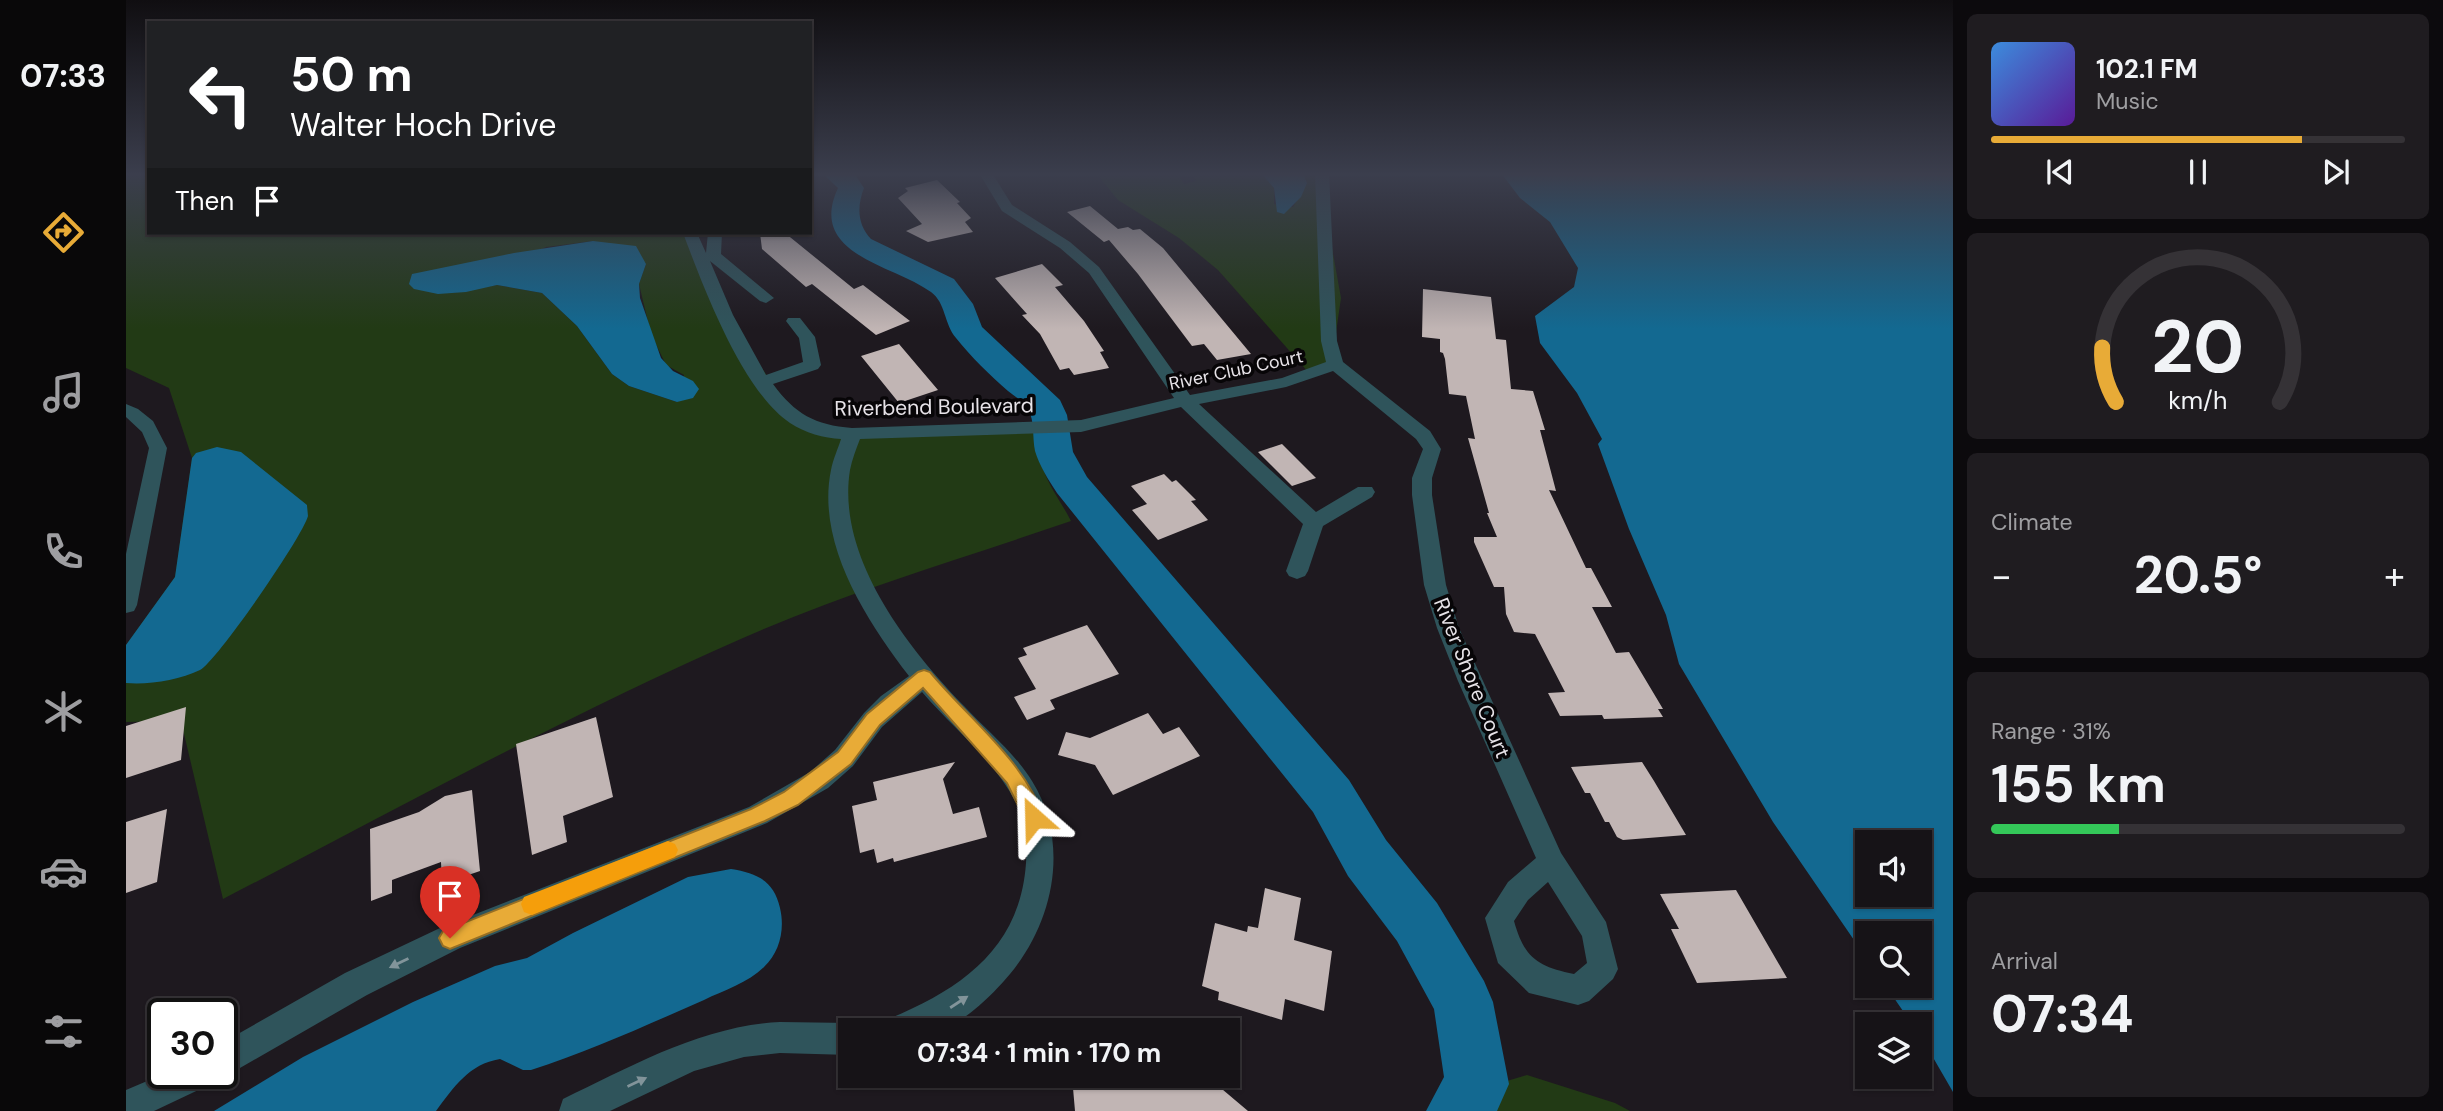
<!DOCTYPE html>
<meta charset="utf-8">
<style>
:root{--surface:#161317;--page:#1f1c20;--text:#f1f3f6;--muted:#9e9ea1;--line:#353236;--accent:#e8ab37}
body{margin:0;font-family:"DM Sans",sans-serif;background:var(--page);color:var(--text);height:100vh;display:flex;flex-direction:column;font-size:26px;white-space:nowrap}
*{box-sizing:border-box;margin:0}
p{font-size:23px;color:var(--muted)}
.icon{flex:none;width:38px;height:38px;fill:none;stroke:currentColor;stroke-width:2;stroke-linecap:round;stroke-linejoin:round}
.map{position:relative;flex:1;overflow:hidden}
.details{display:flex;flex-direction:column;gap:14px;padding:14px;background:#0c0a0d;width:490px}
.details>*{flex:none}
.hud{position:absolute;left:21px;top:21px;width:665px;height:214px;border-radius:0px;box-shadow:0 2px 5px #0004,0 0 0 2px var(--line);background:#202124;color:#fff;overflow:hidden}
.controls{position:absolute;left:1729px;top:830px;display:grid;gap:14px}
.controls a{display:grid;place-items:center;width:77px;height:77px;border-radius:0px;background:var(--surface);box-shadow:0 2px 5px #0004,0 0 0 2px var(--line);font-size:35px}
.speed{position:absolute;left:21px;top:998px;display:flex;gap:14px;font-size:35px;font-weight:700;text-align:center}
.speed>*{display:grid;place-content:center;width:91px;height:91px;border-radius:50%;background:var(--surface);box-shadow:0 2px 5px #0004,0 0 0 2px var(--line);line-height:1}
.speed .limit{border:4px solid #111;border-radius:10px;background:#fff;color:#111}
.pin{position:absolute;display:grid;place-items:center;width:60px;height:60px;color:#fff;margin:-72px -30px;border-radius:50% 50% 50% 0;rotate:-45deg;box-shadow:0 0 7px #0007}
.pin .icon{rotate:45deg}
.me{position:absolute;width:77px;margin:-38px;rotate:335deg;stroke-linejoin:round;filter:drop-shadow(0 0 5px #0008)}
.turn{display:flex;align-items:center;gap:24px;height:147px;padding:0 28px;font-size:32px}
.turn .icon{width:91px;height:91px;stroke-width:2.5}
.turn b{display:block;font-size:49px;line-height:60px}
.then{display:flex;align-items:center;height:66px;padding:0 28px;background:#0003;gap:14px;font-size:26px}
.big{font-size:52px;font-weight:700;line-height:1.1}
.details .tile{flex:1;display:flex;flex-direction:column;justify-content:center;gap:10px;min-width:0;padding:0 24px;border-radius:10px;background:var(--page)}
.details .dial{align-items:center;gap:0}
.dial svg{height:182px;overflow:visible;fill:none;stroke:var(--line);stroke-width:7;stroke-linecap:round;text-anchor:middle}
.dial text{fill:var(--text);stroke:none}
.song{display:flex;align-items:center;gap:21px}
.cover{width:84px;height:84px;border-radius:10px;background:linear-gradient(135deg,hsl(210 70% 55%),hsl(270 70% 35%))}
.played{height:7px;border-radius:4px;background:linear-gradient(90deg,var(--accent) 75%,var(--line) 75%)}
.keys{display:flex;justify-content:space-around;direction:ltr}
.heat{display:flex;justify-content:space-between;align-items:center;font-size:38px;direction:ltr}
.charge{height:10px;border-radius:5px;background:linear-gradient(90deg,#34c759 31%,var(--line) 0)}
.trip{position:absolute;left:712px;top:1018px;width:402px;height:70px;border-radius:0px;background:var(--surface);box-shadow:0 2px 5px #0004,0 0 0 2px var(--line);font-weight:700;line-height:70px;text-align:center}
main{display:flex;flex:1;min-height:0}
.menu{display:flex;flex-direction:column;width:126px;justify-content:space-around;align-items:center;background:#090809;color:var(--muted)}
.menu .icon{width:49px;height:49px}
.menu .on{color:var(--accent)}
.menu b{font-size:32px;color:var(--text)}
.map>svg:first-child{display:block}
</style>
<main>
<nav class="menu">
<b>07:33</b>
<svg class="icon on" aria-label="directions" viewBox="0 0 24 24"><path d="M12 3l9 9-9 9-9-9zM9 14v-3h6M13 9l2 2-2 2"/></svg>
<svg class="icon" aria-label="music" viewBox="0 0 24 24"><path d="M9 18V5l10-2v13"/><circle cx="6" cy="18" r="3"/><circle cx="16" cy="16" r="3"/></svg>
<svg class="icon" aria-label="phone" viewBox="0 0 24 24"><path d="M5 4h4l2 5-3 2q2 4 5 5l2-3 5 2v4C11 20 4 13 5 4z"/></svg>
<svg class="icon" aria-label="climate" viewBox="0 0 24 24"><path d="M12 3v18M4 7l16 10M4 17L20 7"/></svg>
<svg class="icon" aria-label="car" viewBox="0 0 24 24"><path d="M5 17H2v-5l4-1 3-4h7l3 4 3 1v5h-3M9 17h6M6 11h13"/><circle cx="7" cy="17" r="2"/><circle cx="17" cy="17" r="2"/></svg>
<svg class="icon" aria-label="filters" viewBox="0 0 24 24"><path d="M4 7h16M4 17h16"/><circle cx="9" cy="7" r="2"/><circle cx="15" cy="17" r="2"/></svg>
</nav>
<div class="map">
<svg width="1827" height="1111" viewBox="0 0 1827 1111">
<rect width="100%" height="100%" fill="#1e191f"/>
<path fill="#223a15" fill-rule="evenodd" d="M0,173H23V233H567C592,283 637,396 685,421C715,437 759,429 791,429C833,428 874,427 915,427C920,442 913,456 918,471C924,488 937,505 945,521C835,559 723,591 617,638C439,716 269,810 97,899L55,721L0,722V645L49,577L66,458L43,388L0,368ZM467,241L520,264L513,284L525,334L540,365L558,375L551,402L503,386L486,374L451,326L416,293L371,285L326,293L420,247Z
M970,173H1052L1058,184L1070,181L1067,173H1135L1148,188V204L1167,207L1181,183L1177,173H1199V209L1215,298L1206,360L1183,373L1092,270L1053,238L992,200Z
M1401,1075L1489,1103L1504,1111H1369L1381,1081Z"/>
<path fill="#136991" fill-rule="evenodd" d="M1135,173H1177L1181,183L1175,197L1158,214L1151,212L1148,188Z
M1375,173H1827V1092L1794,1035V1024H1786L1759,985H1794V933H1741V959L1647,822L1553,664L1540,615L1503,529L1472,444L1476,439L1451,393L1414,343L1409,316L1448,287L1452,268L1424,222L1394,198ZM1741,842H1794V894H1741Z
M467,241L510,246L520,264L513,284L514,298L535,358L547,371L567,381L573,389L567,398L551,402L503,386L486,374L451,326L416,293L371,285L340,292L312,294L288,289L283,284L286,274L388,253Z
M91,447L115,452L181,505C181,506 182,515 182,516C177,536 91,661 74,670C53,680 23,685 0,683V645L49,577L66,458L70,453Z
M605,869C631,873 648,881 654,908C659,929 654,952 638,967C622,983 598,990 578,1000C521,1025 464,1051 405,1070H397L374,1059C343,1064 328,1087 310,1111H88L177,1057L287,1002L369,966L401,958L447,933L562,877Z"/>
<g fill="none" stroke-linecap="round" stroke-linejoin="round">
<path fill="#136991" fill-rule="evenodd" d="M696,173H728L738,188C731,206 731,224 745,239L828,279L847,304L856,327L934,400L941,415L947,452L961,477L1223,780L1260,840L1311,903L1358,981L1367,1002L1383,1084L1371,1111H1300L1318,1077L1308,1009L1271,941L1222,876L1187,812L931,493C923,481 913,465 909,451C906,437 909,421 902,409C898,401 889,397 882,391C864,375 845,357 830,338C818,324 820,303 805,292C766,264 681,255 712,188Z"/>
</g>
<path fill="#c1b5b4" d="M811,180L834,202L831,203L845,218L839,222L847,232L802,242L780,231L796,224L772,198L782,191L779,188Z
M964,206L992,229L1002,227L1007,230L1014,229L1037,248L1125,354L1091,360L1078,344L1066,346L1012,274L983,240L978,242L941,212Z
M634,233H659L728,289L737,285L784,321L750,335L686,284L680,287L636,249Z
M916,264L937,285L929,287L958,321L978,351L974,352L983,368L948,375L943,368L934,370L914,334L896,315L901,314L869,278Z
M1297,289L1365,297L1370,339L1380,340L1385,389L1407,391L1419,430H1414L1430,491L1423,490L1460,568H1465L1486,607H1466L1490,653L1503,652L1537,709H1532L1537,717L1478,719L1476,715L1434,716L1422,693L1439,692L1409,634L1388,632L1380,614L1378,587H1368L1348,542V537H1371L1361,513H1363L1342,438L1349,439L1340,396L1323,394L1319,359L1317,353L1314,352V339L1296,337Z
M773,344L812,390L773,403L735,356Z
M1156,444L1190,478L1166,486L1132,452Z
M1038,474L1046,482L1050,480L1070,500L1065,501L1082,520L1032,540L1006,510L1021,504L1005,486Z
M961,625L993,674L924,700L929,709L901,720L888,697L910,689L892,658L901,655L897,648Z
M60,707L55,760L0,778V726Z
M1022,713L1037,734L1053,727L1074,756L987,795L969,765L932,755L940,732L964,738Z
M470,717L487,797L437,816L441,842L406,855L390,744Z
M829,762L817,779L827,814L853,807L861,837L768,862L767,858L751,863L748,849L734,853L726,806L751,800L747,782Z
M1516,762L1528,781L1560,835L1497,840L1491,837L1483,822H1479L1464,793H1459L1445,767Z
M346,790L354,871L316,884L315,862L266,880V893L245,901L244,829L293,812L319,796Z
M41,809L31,882L0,893V822Z
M1139,888L1175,898L1168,940L1206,951L1198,1011L1159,999L1156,1020L1092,1000L1093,992L1076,986L1089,923L1121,932L1122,926L1132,928Z
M1610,890L1661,978L1571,983L1545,929H1553L1534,894Z
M1001,1076H1096L1090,1084L1122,1111H949L947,1088L995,1084Z"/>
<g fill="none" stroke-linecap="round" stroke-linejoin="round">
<path fill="#2f545b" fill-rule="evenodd" d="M853,173H866L886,205L944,242L973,267L1064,395L1156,378L1200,362L1195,341L1189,173H1203L1211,341L1217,362L1304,431L1315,449L1306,478V495L1320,585L1333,628L1435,853L1480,922L1492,969L1487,979L1463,1001L1452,1005L1403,993L1372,963L1359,918L1382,882L1410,858L1332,681L1311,628L1298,585L1286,495V478L1297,449L1290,439L1207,371L1160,387L1073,404L1190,512L1232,487H1246L1249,492L1246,497L1197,526L1182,571L1179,576L1171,579L1163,576L1160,571L1177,524L1055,407L955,432L734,439C730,449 726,460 724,470C710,557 782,648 838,706C861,731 888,752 906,781C942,839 930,912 891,965C875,987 836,1027 809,1031C792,1033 773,1031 756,1031L760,1020C833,990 894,950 900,863C901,843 899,819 889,801C868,760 826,727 796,692L756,727L727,766L702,788L641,823L334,948L241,995L107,1072L96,1077L89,1074L85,1084L28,1111H0V1090L40,1073H96V1043L219,973L314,928L623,807L684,772L709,750L738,713L755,696L783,676C740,620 690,543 705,470C707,459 712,449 715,439C698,438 679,433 664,423C616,391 577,286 557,233H571L580,253L582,233H596L595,254L648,298L640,303L634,301L584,261L607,315L640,375L677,362L673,338L660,321L662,318H674L689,337L695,365L692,369L647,384C669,414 689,425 726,428L955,420L1048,398L963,273L934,248L876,211ZM1422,882L1456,936L1461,963L1448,974C1411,967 1398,957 1388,921L1402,900Z
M0,404L12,409L27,421L41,448L11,605L8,611L0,613V554L23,448L16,432L0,417Z
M654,1022L724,1023L736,1031H724V1055L654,1053L618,1057L568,1071L484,1111H433L437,1099C506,1066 576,1026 654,1022Z"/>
</g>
<defs><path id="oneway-solid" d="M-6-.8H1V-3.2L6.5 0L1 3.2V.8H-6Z" transform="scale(1.75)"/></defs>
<g fill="#82949a">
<use href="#oneway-solid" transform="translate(273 963) rotate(154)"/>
<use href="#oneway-solid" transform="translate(833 1002) rotate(-33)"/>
<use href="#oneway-solid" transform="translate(511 1082) rotate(-25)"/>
</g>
<linearGradient id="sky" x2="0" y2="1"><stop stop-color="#100e11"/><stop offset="0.53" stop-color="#3b3e4d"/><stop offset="1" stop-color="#3b3e4d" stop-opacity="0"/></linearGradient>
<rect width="1827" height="329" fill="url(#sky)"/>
<path fill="#e8ab37" stroke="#976f24" stroke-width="2" d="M798,670L804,672C842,718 899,761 918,818L915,824L908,827L901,824L881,783L797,688L754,725L725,764L672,805L639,821L324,949L317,946L313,938L317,931L625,809L658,792L712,752L741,714L792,672Z"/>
<path fill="#f59e0b" d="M542,841L549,844L552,850L549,857L406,915L398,912L395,904L398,897Z"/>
<g text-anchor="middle" stroke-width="7" stroke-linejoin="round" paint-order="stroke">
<g font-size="18" fill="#e7e3e8" stroke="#070507">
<text transform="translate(1110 370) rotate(-12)" y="6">River Club Court</text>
</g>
<g font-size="21" fill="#e7e3e8" stroke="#070507">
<text transform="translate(808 407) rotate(-1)" y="7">Riverbend Boulevard</text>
<text transform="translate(1346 678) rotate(68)" y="7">River Shore Court</text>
</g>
</g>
</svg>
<div class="controls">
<a><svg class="icon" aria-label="sound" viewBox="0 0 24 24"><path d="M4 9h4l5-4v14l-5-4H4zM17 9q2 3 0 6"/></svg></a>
<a><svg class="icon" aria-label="search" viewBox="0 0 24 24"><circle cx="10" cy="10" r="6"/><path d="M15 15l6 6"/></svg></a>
<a><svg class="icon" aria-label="layers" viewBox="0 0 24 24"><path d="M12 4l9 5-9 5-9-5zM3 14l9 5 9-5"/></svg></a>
</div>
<div class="speed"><div class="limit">30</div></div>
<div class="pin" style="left:324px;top:938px;background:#d93025"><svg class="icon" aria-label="arrive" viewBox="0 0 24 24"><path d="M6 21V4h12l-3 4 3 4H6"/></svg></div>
<svg class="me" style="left:908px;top:818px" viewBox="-20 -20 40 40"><path d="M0-17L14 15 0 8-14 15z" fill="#e8ab37" stroke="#fff" stroke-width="4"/></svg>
<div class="trip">07:34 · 1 min · 170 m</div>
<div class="hud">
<div class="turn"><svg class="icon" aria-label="left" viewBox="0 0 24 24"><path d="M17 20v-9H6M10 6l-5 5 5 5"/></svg><div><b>50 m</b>Walter Hoch Drive</div></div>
<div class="then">Then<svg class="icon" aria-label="arrive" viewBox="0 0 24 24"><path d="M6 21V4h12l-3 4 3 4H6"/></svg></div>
</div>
</div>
<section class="details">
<div class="tile">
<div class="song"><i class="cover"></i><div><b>102.1 FM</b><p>Music</p></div></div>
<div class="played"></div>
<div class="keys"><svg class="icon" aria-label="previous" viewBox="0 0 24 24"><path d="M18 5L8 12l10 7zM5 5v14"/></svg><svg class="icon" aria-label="pause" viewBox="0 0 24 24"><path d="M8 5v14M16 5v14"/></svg><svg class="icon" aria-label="next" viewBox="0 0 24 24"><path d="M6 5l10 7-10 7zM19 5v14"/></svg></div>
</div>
<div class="tile dial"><svg viewBox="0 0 100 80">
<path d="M14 69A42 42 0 1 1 86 69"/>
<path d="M14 69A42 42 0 0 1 8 45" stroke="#e8ab37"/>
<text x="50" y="56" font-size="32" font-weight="700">20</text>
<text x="50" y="72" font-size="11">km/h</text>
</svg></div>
<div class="tile"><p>Climate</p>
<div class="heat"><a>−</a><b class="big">20.5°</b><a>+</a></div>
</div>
<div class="tile"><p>Range · 31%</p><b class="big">155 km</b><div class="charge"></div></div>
<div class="tile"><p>Arrival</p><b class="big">07:34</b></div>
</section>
</main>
